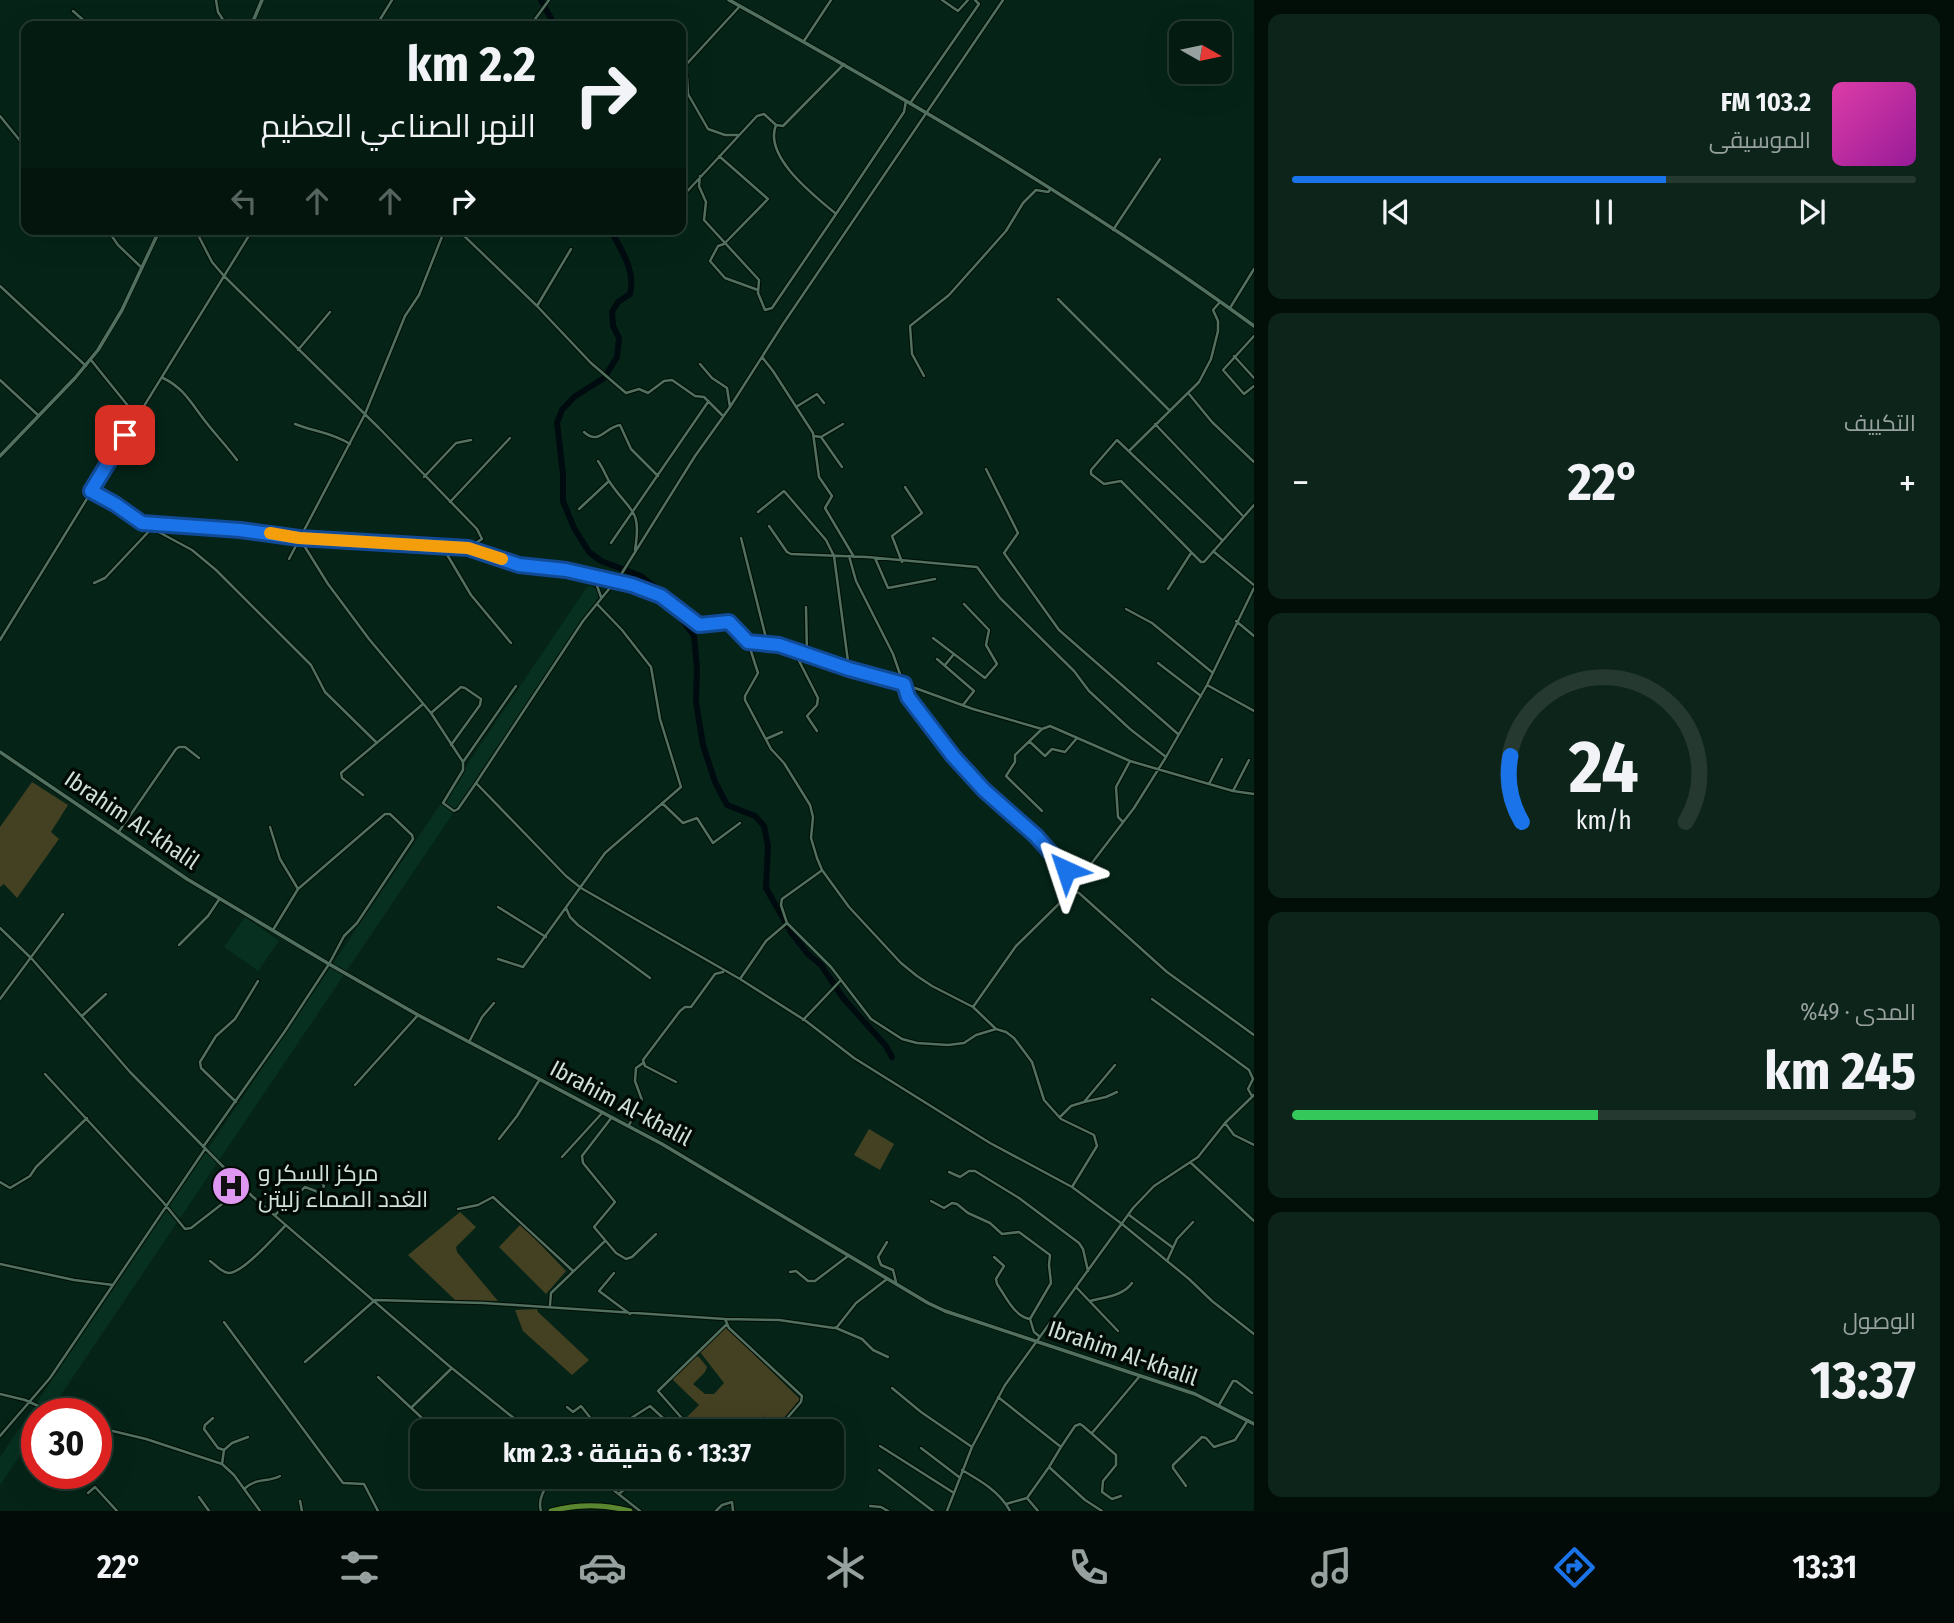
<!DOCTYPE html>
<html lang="ar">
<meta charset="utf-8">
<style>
:root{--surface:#041b11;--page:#0d241a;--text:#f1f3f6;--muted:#97a19f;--line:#253931;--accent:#1a73e8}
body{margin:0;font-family:"Fira Sans Condensed",Cairo,sans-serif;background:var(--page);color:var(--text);direction:rtl;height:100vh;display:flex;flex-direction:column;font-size:26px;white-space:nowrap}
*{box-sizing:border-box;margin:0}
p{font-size:23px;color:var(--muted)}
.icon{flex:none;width:38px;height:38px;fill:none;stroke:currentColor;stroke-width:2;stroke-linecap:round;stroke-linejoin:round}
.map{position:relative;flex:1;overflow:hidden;direction:ltr}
.side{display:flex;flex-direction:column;gap:14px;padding:14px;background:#020f09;width:700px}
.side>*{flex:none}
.guide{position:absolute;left:21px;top:21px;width:665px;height:214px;border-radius:14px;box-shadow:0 7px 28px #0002,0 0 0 2px var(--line);direction:rtl;background:#041b11;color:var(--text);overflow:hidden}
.needle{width:46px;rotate:99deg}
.tools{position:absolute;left:1169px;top:21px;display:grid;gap:14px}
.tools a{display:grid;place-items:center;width:63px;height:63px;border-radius:14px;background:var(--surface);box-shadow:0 7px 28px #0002,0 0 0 2px var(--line);font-size:35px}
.speed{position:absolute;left:21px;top:1398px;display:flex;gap:14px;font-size:35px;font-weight:700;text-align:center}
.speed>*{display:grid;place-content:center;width:91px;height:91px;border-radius:50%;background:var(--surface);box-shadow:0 7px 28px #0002,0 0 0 2px var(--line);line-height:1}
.speed .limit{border:10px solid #d22;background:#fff;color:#111}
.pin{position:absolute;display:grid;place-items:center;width:60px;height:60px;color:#fff;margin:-30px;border-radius:14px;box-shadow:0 4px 10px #0006}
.me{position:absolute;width:77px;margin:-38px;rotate:318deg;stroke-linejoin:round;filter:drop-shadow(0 0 5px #0008)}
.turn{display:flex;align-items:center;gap:24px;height:147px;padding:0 35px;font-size:32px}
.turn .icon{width:91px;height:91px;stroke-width:2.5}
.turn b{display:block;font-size:49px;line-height:60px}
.lanes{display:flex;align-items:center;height:66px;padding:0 35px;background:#0003;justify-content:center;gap:35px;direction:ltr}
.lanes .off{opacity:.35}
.big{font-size:52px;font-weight:700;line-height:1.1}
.side .widget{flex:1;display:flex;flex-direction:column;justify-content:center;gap:10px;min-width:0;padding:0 24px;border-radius:14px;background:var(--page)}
.side .dial{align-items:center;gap:0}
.dial svg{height:182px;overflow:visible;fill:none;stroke:var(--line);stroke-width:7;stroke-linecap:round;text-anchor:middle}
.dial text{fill:var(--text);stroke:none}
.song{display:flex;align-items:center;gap:21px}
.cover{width:84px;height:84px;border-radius:10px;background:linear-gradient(135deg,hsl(320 70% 55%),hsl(300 70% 35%))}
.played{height:7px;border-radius:4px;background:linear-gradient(90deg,var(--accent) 60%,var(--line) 60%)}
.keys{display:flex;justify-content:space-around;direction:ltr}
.heat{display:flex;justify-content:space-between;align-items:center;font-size:38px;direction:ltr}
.charge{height:10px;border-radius:5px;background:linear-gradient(90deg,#34c759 49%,var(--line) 0)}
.trip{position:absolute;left:410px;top:1419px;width:434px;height:70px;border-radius:14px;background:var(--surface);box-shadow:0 7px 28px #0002,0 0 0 2px var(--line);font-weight:700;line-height:70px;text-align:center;direction:rtl}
.menu{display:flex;height:112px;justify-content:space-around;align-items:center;background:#020b07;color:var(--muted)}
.menu .icon{width:49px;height:49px}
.menu .active{color:var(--accent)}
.menu b{font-size:32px;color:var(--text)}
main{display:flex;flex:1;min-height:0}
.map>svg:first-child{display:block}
</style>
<main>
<section class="side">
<div class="widget">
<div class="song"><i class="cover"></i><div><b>103.2 FM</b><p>الموسيقى</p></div></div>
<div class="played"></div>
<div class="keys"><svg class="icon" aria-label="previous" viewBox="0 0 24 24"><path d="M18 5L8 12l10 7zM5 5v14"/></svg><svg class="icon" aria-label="pause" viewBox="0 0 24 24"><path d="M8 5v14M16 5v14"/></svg><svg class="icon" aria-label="next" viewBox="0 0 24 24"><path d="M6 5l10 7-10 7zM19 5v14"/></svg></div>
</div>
<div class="widget"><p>التكييف</p>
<div class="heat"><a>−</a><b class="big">22°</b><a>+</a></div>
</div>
<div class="widget dial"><svg viewBox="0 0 100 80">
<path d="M14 69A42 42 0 1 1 86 69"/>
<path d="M14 69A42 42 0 0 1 9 40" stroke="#1a73e8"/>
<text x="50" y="56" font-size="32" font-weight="700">24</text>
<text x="50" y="72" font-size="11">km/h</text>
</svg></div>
<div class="widget"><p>المدى · 49%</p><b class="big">245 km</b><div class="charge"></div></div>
<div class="widget"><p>الوصول</p><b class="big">13:37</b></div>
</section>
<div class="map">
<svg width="1254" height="1511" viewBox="0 0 1254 1511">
<rect width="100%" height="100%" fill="#052417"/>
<path fill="#073020" d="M591,586L599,592L598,598L48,1414H37V1430L0,1485V1457L587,587Z
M245,917L279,941L258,971L224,947Z"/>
<path fill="#444022" d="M32,782L68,805L51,832L59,839L17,898L4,884L0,887V827Z
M869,1129L894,1144L880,1170L854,1155Z
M460,1212L476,1227L456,1247L457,1252L498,1301L455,1300L408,1255Z
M521,1224L566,1271L546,1294L499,1247Z
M537,1309L538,1312L589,1360L572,1375L523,1331L515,1310Z
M726,1327L800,1399L777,1427L761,1414L775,1427L770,1431H694L686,1418L699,1405L672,1379L696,1356L699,1357L707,1367L705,1372L693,1384L705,1394H714L724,1383L700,1352Z"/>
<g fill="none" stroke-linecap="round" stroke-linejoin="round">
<path stroke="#000b10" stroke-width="6" d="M541,0L555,26
M610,229C621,250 636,270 630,294L618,302L612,312L613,326L619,338L617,357L604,378L574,397L562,410L557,423L563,474V501L574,528L589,552L601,561L641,576L663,593L694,636L697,669L696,702L703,745L715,782L727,805L755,816L764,826L768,846L766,888L792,934L808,954L821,965L844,999L886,1046L892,1057"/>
<defs>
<path id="minor" d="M216,0L218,12L227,26
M942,0L958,11L968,0
M73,11L90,26
M376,26L392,0
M530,26L549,0
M804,41L831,0
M911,102L979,4L975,0
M0,116L26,148
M776,125C763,157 815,196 836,214L904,112L906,101
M738,135H725L708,129L688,94L687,77L683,68L740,6
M719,156L768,199L724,244L718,246L710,261L725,278L758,290
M700,176L699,186L706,202L704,220L759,280L758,293L765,310L772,308L836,214
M681,198L757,116L764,114L776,125L783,126L844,64
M107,229L118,245L142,268
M195,229L212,262L224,276L379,428L477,529L482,539L468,548
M457,229L537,306L591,363L626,393L639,389L648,393L664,381L672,380L695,396L704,397L723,416
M1113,230L1160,159
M0,286L86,366
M1058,299L1170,411
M537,306L571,249
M1230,308L1254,269
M1254,336L1223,370L1244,394L1254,386
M298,350L330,312
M1234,356L1254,378
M762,357L773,371L813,433L819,477L832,496L825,508L854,557
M91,360L137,417
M700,364L712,378L727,388L730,407
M924,376L912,354L910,326L949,295L1006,231L1023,203L1036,190L1048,192L1051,189
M163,378C182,387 190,401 202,417C213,432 226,445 237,460
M0,380L39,416
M1189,394L1212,422L1254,462
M796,407L817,394L824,403
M295,424C315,432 331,432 350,444
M1155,424L1242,515
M584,432C599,446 605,427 620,425L631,449L658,476
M814,436L821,437L842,467
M821,437L843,424
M1130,450L1199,382L1211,359L1218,331V321L1213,310L1220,302
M598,461C603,468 605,474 609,481C630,513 642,507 635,550
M986,469L1018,533L1004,553L1059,630L1178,734
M424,477L456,443L471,440
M92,492L142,523L192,550L216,570L311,665L325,692L377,743
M450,502L510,438
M579,509L609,481
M758,512L784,491L826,540L834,556L849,669
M142,523L240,530L299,538L468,548L518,565L566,570L616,580L655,593L700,625L729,622L748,642L758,673L745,696V700L771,749L784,763L810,805L813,817L811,838L817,858L822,870L849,907L901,963L917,976L932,986L973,1007L996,1029L1006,1032L1014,1038L1032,1062L1044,1100L1052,1109L1061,1119L1094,1135L1097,1146L1072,1187
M769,526L787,552L791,554L867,557L977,567L1000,598L1074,671L1089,691L1130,729L1166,757
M741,538L767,642
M300,539L328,584L369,639L431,713L463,762
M1222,540L1117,440L1091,470V474L1104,484L1121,481L1201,562H1204L1254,505
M611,543L708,402
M442,546L471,595L511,643
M1213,551L1254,585
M849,556L856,581L893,654L908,697L942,743L974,780L1036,837L1075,880L1072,891L1079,893L1167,972L1254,1035
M875,558L888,588L935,579
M289,559L365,414L405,316L419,295L445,229
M902,562L892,536L922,513L905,487
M594,577L601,597
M94,583L105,578L152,528
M1168,589L1191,553
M806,607L807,655
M1126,609L1152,623L1213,673
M1236,621L1254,636
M933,638L954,654
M0,640L253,229
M748,642L779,645L849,669L904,684L973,709L1042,729L1050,726L1130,761L1233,791L1254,794
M794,651L818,698L817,705L807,716L817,731
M937,659L974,691L963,705
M1158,663L1201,696
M945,665L954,654L985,678L997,664L986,645L989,630L964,604
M1207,685L1254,711
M516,686L463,762V770L443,803L454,811L458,809L476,783L566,876L581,888L740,979L806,1021L854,1058L990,1143L1072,1187L1122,1224L1189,1279L1212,1301L1254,1334
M431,713L461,687L465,688L481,699L480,705L451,745
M766,739L782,732
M1029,741L1045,756L1052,749L1065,752L1077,738
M476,783L583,621L622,573L695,456L730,407L783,324L1003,0
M1209,784L1222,759
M1233,791L1249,760
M363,795L342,778L341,773L423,704
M662,803L683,823L697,818L713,843L740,823
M1042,811L1006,776L1015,762V755L1042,729
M1123,822L1118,817L1116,787L1130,761
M270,827L280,859L298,889
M118,833L176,749L179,747H185L199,758
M1075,880L1079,878L1088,868L1134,808L1166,757L1207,685L1254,588
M498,907L546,937
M566,908L570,917L578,925L650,978
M787,923L781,905L782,899L821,871
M0,928L32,959L130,1072L252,1196L448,1365L531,1432
M179,945L208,916L220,898
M498,959L523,967L605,853L681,787L660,719L651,667L622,630L597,604
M740,979L766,941L787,923L831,967L871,1019L902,1039L917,1043L948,1045L964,1043L976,1035L996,1029
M0,999L63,914
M1152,999L1249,1070L1253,1079L1248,1089L1252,1096
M973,1007L1016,946L1072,891
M82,1016L106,994
M803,1020L841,980
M469,1042L482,1017L494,1003
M45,1074L163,1202L185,1229L191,1228L244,1187
M676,1082L645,1066L643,1060L680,1011L685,1007H691L715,974L723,972
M355,1085L418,1015
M236,1102L201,1068L200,1062L216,1036L235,1019L258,981
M1084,1102L1106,1097L1117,1092
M612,1117L582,1156L583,1163L615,1202L594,1227L616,1253L626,1259L632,1257L656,1234
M1060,1117L1071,1106L1084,1102L1115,1065
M1225,1123L1234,1135L1254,1145
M629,1125L642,1100L635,1081L636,1068L643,1063
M499,1139L517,1116L540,1079
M203,1147L285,1031L329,964L344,936L357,923L413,839L412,835L390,814H385L298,889L273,930
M562,1157L603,1112
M1191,1163L1254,1221
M949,1172L960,1177L969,1171H975L1019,1198L1079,1243L1083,1249L1088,1271
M0,1182L10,1188L30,1176L36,1167L87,1118
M931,1201L944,1208L952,1203L957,1204L968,1213L990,1223L1002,1234L1019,1232L1050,1255L1049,1265L1051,1283L1030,1319L1034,1332L1039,1336
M458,1209L478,1205L493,1197L573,1271
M275,1215L305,1187L321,1193L324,1186L320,1181
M1129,1215L1172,1247
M887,1242L878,1257L881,1265L893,1270L896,1282
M994,1257L1004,1266L996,1279L997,1284C1006,1297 1014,1316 1030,1319
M210,1261C216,1265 222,1273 229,1273C243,1273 276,1235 286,1225
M1167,1261L1177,1239L1193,1222
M0,1264L74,1280L113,1285
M790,1272L796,1271L808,1281H815L848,1256
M614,1273L599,1291L630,1314
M1076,1287L1118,1331
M1090,1301C1105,1297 1123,1296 1132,1283
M550,1305L551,1293L605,1241
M725,1319L729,1328L802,1396L801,1402L775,1432
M224,1322L343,1483L364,1484L378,1511
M836,1328L862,1339L873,1350L888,1357
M305,1362L375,1300L484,1303L725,1319L779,1320L834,1328L837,1327L856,1303L887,1279
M378,1377L437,1432
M892,1388L921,1412L972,1447
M0,1394L25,1400L56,1414
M998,1397L1061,1447L1075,1426L1080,1424L1083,1426L1116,1455V1465L1103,1481L1102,1492L1112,1499L1121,1496
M1219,1405L1233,1381H1236L1252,1393
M412,1407L452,1368
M567,1407L573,1412L581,1406L600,1430
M213,1418L205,1425L204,1429L218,1448L224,1450
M96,1427L146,1439L222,1464L234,1475L260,1511
M599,1432L611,1421L625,1422L650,1406L675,1429
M694,1432L658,1391L727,1324
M1092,1433L1139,1377
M0,1436L50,1378L205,1149
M880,1446L954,1493
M1061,1447L1049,1467L1085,1500L1102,1511
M921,1448L959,1477
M222,1464L224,1450L232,1443L248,1437
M879,1470L933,1511
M962,1470C981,1481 1000,1492 1010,1511
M597,1477L640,1511
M760,1477L759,1481L769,1487L778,1477
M782,1477H792
M1186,1486L1173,1468V1465L1202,1437L1206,1438L1214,1447L1235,1440L1248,1420
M244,1489C259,1476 267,1483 280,1476
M88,1493L95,1487L117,1511
M620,1493L640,1477
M199,1497L209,1511
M1027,1498L1049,1467
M300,1501L302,1511
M1006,1504L1027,1498L1038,1511
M870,1506L881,1507L888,1511
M541,1511C537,1498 546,1487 553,1477
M716,1511L722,1505L732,1502L733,1511
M947,1511L972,1447L1005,1385L1133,1208L1154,1186L1198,1157L1225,1123L1254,1095"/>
<path id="tertiary" d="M729,0C910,101 1087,204 1254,326
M251,26L262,0
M0,456L75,378L98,350L122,310L160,229
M0,752L187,879L329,964L418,1015L662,1144L928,1303L945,1311L1195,1394L1254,1424"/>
<path id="trunk" d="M551,1511C577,1504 604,1504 630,1511"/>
</defs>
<use href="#minor" stroke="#000c04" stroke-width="4.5"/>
<use href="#tertiary" stroke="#000c04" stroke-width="5"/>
<use href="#trunk" stroke="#000c04" stroke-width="7"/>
<use href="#minor" stroke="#517060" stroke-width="2.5"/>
<use href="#tertiary" stroke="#517060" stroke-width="3.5"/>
<use href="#trunk" stroke="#5d8b32" stroke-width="5"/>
</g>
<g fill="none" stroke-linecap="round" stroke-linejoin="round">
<defs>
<path id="route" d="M125,435L91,491L115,504L142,523L240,530L299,538L468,548L519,565L566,570L632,585L661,596L699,625L729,622L748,642L779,645L849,669L904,684L908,697L953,756L984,790L1036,836L1066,870"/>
</defs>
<use href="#route" stroke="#114b97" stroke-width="18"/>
<use href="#route" stroke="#1a73e8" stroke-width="12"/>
<path stroke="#f59e0b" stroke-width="12" d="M270,533L299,538L468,548L502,559"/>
</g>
<defs>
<symbol id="hospital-disc" viewBox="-11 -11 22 22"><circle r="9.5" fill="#de98f2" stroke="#020a06"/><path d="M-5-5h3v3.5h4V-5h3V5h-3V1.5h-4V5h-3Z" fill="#111"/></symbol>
</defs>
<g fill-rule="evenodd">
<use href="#hospital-disc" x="209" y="1164" width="44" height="44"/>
</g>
<g text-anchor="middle" stroke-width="7" stroke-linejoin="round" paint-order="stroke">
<g font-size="23" fill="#d0e1d8" stroke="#020a06">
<text transform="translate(132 820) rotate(34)" y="8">Ibrahim Al-khalil</text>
<text transform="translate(621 1103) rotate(28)" y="8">Ibrahim Al-khalil</text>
<text transform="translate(1123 1353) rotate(19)" y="8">Ibrahim Al-khalil</text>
</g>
<g font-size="23" fill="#d0e1d8" stroke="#020a06" text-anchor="start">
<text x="258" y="1181">مركز السكر و<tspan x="258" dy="26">الغدد الصماء زليتن</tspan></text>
</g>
</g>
</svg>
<div class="tools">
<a><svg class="needle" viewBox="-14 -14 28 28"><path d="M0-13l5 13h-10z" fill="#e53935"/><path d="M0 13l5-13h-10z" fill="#97a19f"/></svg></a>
</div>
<div class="speed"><div class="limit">30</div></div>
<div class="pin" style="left:125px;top:435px;background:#d93025"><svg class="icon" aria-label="arrive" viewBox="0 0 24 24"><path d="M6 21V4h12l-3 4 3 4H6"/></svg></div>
<svg class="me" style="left:1066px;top:870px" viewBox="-20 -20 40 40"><path d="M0-17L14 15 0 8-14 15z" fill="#1a73e8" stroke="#fff" stroke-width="4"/></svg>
<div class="trip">13:37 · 6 دقيقة · 2.3 km</div>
<div class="guide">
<div class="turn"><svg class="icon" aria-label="right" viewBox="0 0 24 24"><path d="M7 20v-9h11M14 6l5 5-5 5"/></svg><div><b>2.2 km</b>النهر الصناعي العظيم</div></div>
<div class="lanes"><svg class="icon off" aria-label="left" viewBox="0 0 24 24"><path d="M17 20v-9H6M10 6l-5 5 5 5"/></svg><svg class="icon off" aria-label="ahead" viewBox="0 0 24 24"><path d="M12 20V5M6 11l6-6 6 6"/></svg><svg class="icon off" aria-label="ahead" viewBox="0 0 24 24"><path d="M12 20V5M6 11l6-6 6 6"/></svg><svg class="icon" aria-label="right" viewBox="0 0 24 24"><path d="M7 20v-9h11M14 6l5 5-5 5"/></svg></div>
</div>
</div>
</main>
<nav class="menu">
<b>13:31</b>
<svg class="icon active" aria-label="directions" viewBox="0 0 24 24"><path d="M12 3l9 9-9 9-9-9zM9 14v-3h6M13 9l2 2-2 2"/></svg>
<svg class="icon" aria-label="music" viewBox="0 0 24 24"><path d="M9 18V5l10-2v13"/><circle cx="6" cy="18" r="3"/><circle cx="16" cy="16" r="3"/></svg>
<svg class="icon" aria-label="phone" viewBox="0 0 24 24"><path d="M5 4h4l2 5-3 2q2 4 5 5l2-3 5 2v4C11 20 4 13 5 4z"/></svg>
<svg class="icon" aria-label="climate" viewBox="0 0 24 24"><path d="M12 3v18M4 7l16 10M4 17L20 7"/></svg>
<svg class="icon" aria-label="car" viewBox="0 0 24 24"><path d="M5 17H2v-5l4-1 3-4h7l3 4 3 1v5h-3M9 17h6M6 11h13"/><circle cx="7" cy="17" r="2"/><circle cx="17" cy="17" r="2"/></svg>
<svg class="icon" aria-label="filters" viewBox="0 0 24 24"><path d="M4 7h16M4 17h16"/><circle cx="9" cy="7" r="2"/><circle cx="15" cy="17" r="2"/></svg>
<b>22°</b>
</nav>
